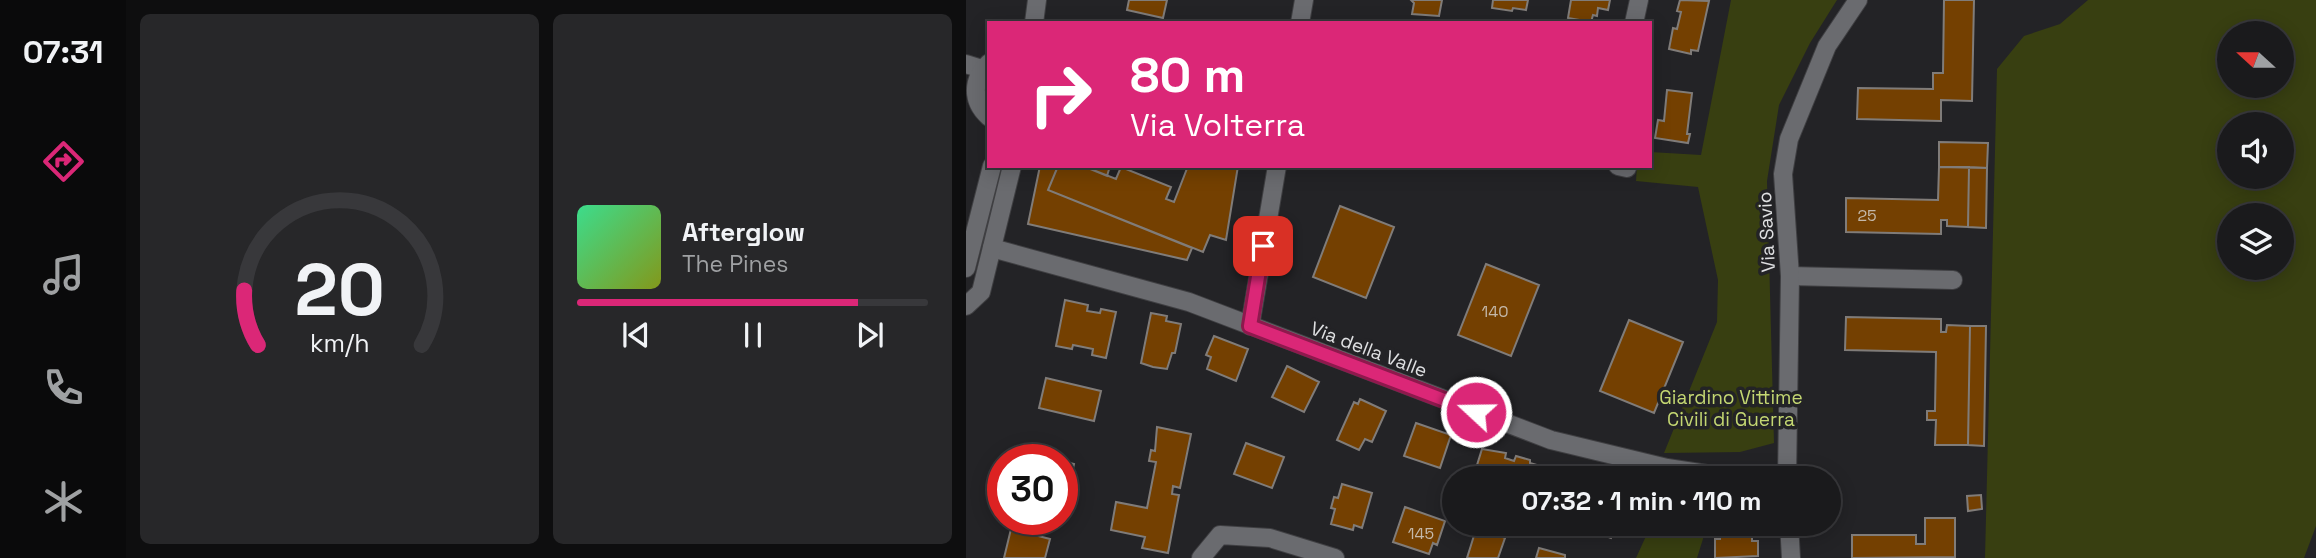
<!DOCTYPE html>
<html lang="it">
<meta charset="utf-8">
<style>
:root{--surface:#1a1a1c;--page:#272729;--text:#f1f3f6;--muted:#9fa1a3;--line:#38383b;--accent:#db2777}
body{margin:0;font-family:"Space Grotesk",sans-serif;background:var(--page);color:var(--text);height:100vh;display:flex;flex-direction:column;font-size:26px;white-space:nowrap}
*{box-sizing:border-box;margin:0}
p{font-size:23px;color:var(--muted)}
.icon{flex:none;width:38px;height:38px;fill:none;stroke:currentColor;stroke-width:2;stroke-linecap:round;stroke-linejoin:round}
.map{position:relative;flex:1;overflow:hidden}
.sheet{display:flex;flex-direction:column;gap:14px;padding:14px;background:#0e0e0f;width:840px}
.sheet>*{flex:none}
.top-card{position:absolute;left:21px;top:21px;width:665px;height:147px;border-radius:0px;box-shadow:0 4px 18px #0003,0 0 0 2px var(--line);background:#db2777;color:#fff;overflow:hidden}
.needle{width:46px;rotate:291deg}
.tools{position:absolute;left:1251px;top:21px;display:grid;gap:14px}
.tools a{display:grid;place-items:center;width:77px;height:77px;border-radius:50%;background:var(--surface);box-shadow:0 4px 18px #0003,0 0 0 2px var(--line);font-size:35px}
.speed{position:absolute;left:21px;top:444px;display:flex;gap:14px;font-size:35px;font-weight:700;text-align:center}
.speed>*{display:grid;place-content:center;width:91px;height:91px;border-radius:50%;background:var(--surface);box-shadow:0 4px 18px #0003,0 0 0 2px var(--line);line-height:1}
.speed .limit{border:10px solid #d22;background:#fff;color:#111}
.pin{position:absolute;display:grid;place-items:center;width:60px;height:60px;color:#fff;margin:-30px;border-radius:14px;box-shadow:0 4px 10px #0006}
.me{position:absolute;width:77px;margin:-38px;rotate:291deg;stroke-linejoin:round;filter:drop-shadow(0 0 5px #0008)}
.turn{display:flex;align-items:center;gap:24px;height:147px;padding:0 28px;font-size:32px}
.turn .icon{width:91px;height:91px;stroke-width:2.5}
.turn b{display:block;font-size:49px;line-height:60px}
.sheet .widget{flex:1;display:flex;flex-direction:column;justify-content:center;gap:10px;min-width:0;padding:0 24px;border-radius:10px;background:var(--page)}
.sheet .dial{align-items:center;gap:0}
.dial svg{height:182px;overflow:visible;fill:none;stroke:var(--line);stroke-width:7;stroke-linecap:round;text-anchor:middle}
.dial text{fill:var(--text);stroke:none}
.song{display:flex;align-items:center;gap:21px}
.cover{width:84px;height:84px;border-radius:10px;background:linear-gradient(135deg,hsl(150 70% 55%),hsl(70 70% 35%))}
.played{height:7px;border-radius:4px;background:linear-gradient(90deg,var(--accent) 80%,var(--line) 80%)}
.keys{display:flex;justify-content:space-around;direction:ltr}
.sheet .tiles{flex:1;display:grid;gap:14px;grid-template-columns:repeat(2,1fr)}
.trip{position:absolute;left:476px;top:466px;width:399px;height:70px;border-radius:35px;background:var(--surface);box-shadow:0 4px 18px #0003,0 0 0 2px var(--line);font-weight:600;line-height:70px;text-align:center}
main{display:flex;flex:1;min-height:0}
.dock{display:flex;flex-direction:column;width:126px;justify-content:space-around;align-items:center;background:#0a0a0b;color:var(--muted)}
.dock .icon{width:49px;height:49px}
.dock .on{color:var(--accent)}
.dock b{font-size:32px;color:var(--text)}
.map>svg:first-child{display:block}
</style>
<main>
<nav class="dock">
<b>07:31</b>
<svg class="icon on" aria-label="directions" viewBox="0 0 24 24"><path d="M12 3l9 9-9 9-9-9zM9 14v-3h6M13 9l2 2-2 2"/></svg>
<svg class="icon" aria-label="music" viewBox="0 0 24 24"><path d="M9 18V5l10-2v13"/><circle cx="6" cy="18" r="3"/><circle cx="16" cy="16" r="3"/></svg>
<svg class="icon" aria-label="phone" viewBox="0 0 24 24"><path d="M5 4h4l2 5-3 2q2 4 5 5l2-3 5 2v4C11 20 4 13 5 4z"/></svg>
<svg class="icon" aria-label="climate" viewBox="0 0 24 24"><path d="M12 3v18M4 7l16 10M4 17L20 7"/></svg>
</nav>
<section class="sheet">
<div class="tiles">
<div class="widget dial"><svg viewBox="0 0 100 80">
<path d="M14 69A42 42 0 1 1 86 69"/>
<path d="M14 69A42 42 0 0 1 8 45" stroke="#db2777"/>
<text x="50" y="56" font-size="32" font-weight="700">20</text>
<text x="50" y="72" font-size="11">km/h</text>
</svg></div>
<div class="widget">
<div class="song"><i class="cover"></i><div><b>Afterglow</b><p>The Pines</p></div></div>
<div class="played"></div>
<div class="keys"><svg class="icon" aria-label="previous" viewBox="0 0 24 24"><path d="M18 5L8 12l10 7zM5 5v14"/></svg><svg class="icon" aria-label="pause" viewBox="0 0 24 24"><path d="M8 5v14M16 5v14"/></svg><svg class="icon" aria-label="next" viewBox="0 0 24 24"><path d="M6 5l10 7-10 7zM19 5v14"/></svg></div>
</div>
</div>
</section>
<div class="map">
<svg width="1350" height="558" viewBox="0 0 1350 558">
<rect width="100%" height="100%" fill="#232326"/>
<path fill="#383f11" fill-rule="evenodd" d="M765,0H871L844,43L813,105L801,181L808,443L774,452L698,453L751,322L752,280L732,187L670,181L671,166H684V152L735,155Z
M1122,0H1350V526L1338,558H1019L1031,69L1058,36L1094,24ZM1264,33H1316V86H1264ZM1264,124H1316V177H1264ZM1264,215H1316V268H1264Z
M686,523H742L731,558H670Z"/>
<path fill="#744001" stroke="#807c79" stroke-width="2" d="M163,0H201L197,18L161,10Z
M445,0H476L473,16L446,14L448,3Z
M527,0H562L560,10L547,8L546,11L526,8Z
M605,0H644L642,10L632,8L631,16L627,15L625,22L602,18Z
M714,0L743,1L732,51L725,50V54L703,49L707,28L711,29L715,12L711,11Z
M978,0H1008L1006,101L975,100V121L891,119L892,88L967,89V73H977Z
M701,90L726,93L721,134H724L722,143L689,138L692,120L698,121Z
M973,142L1022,143L1021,168L973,167Z
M74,166H92L82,190L226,248L221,260L62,224Z
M92,166H117L150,179L155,167L205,187L200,199L208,202L222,166H272L260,240L244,235L237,252L82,190Z
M117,166H144L141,176Z
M973,167H1003L1002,227L981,226V220H975V234L880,232V198L972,200Z
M1003,167L1021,168L1020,228L1002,227Z
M374,206L428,227L400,298L347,277Z
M520,264L573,285L545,356L492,335Z
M99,300L122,305L121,311L134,313L135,309L150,312L140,358L126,355L127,349L107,345L106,349L90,346Z
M185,313L201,316L200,321L215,324L209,353H206L201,369L187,367L175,363Z
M880,317L975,319V332H980L981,325L1004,326L1002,445H969L970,420H961V411H969L970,352L879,350Z
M663,320L717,342L688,413L634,391Z
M1004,326H1020L1018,446L1002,445Z
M248,336L282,349L270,381L241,369L245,357L240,355Z
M321,366L353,382L338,412L306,397Z
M80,378L135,391L128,421L73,408Z
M394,399L420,411L406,442L399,439L393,450L371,440L388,402L392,404Z
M450,423L485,435L474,468L438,456Z
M191,427L225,434L214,488L207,486L206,494L213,495L202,553L176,548L179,537L145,530L150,502L181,508L190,462L183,461L185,450L189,451Z
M280,443L318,457L306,488L268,474Z
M516,449L540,453L539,458L548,461L550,456L564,460V463L574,466L570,478H507Z
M63,453L94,460H61Z
M96,461L108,464L100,500L96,499Z
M608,466L640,478H604Z
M376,484L406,493L396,528L388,525L387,530L365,524L369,509L365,508L368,497L372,498Z
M1015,495L1016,509L1002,511L1001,496Z
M439,507L479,521L471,545L467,543L463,554L427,542Z
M959,518H989V557L886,558V535H950V544H959Z
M599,523H642L650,526L645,538L607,524L606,527L598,525Z
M754,524L786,526V541H792V556L749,558V539H754Z
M511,526L539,538L532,558H501Z
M45,529L84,539L79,558H38Z
M573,548L599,555V558H570Z"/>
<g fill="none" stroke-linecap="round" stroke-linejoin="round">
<defs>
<path id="minor" d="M334,23L338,0
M668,23L673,0
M0,64L16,69
M652,166L661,168
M26,248L223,302L585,440L701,468L767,478
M824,276L987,280
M284,326L311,166
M235,558L254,535L304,538L369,558"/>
<path id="tertiary" d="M68,23L71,0
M23,63C6,79 5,101 23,117
M0,268L26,166
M0,306L15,292L46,166
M821,478L824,276L817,174L823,139L861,46L892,0
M823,523L825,558"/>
</defs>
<use href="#minor" stroke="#3f3f42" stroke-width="20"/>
<use href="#tertiary" stroke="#3f3f42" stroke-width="20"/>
<use href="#minor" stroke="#6a6b6f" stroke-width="18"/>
<use href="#tertiary" stroke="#6a6b6f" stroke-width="18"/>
</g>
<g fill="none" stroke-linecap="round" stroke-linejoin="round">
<defs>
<path id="route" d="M297,246L284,326L510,412"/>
</defs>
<use href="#route" stroke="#8e194d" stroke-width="18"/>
<use href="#route" stroke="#db2777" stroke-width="12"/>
</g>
<g text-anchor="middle" stroke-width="7" stroke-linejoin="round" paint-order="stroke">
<g font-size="16" fill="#c4b8aa">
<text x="901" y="221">25</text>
<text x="529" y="317">140</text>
<text x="455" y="539">145</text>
</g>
<g font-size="19" fill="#dfe0e2" stroke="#232326">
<text transform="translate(800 232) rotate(-93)" y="7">Via Savio</text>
<text transform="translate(403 349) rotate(21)" y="7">Via della Valle</text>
</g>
<g font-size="19" fill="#c4d772" stroke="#232326">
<text x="765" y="404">Giardino Vittime<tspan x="765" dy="22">Civili di Guerra</tspan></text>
</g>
</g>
</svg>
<div class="tools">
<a><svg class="needle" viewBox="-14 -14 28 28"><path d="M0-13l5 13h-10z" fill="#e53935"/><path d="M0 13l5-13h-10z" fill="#9fa1a3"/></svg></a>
<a><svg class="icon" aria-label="sound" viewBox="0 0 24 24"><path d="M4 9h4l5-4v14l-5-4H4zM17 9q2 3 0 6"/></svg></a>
<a><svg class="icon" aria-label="layers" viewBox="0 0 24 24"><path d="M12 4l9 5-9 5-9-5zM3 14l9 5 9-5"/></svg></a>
</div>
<div class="speed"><div class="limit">30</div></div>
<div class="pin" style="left:297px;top:246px;background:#d93025"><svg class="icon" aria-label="arrive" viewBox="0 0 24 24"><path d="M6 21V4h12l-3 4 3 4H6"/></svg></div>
<svg class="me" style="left:510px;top:412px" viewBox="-20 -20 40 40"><circle r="17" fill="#db2777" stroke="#fff" stroke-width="3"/><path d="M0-11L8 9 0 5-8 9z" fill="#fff"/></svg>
<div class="trip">07:32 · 1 min · 110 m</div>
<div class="top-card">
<div class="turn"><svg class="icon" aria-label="right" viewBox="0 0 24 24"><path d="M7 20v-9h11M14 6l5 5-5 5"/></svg><div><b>80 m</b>Via Volterra</div></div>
</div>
</div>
</main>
